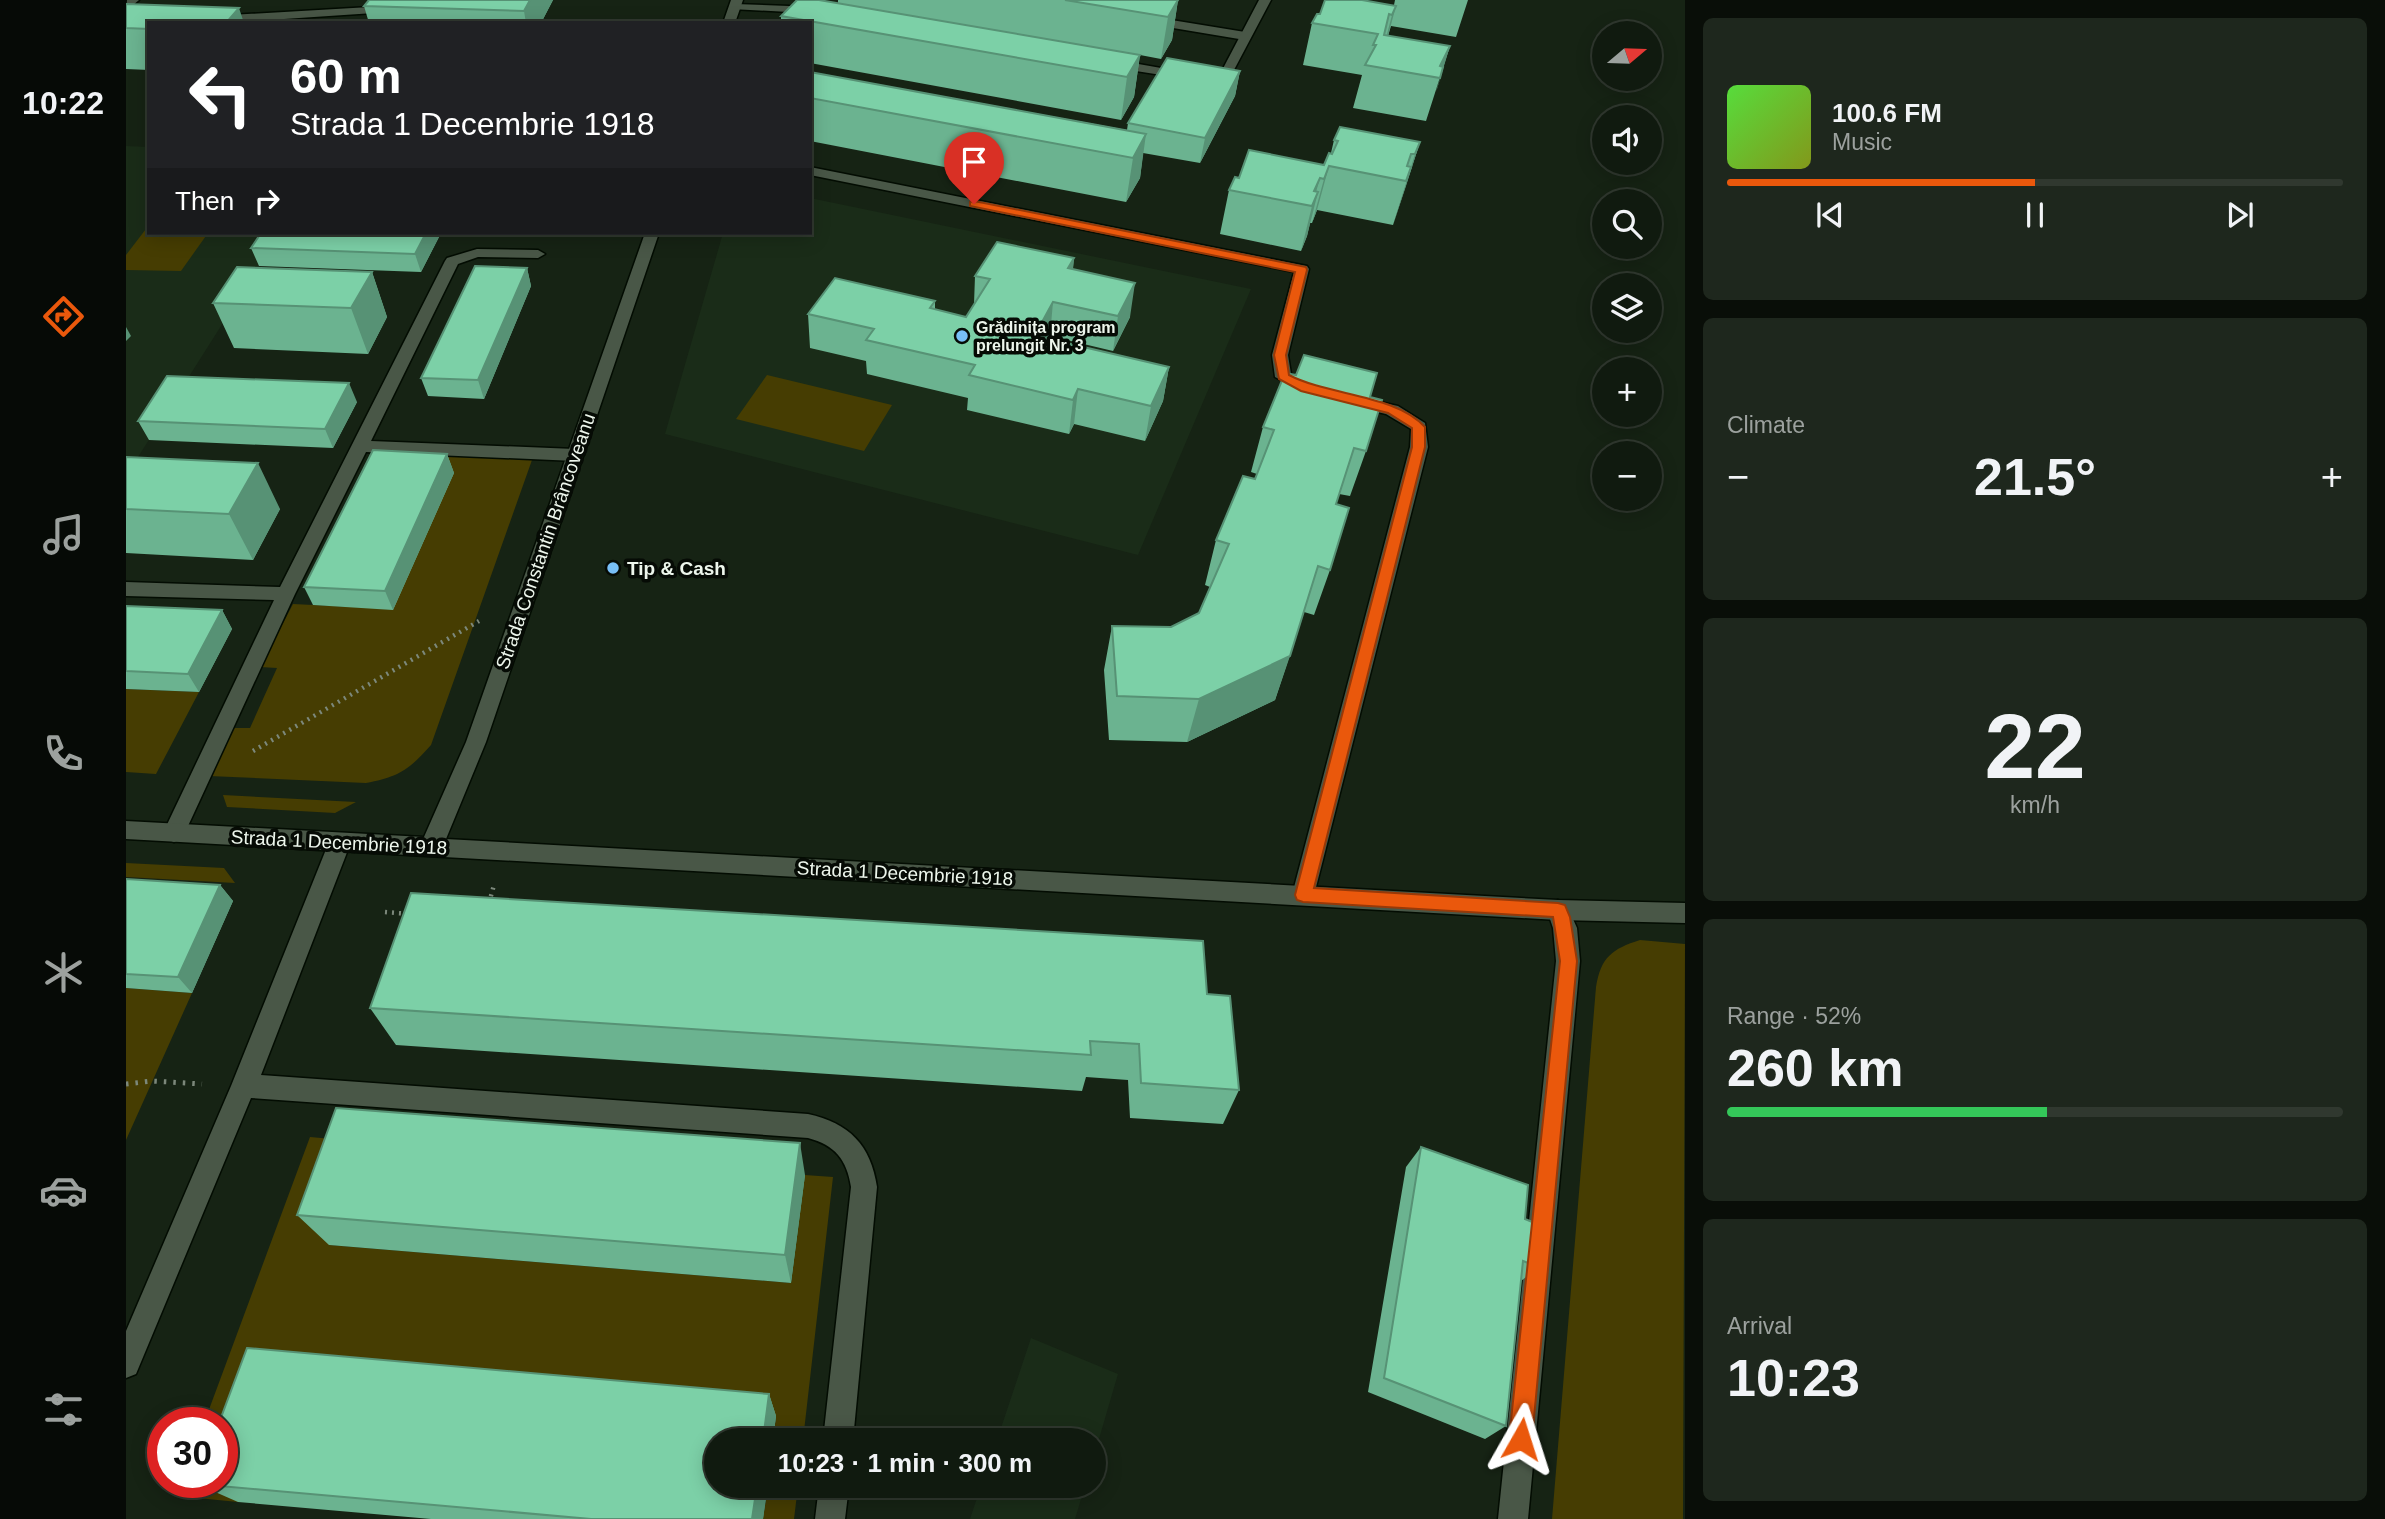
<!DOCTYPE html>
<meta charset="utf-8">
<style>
:root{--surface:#101a0f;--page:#1e271d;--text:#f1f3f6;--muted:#9ca19e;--line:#30382f;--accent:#ea580c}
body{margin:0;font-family:Helvetica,sans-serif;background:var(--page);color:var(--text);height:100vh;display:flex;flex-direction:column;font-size:26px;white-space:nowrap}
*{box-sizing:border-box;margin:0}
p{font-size:23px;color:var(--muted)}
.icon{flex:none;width:38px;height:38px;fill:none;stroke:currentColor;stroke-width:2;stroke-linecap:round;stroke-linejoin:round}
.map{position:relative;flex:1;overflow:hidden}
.drawer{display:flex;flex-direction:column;gap:18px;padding:18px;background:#090e08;width:700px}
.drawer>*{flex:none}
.top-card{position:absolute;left:21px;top:21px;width:665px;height:214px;border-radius:0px;box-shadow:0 4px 18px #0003,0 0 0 2px var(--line);background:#202124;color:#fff;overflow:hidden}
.needle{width:46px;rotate:71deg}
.controls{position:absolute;left:1466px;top:21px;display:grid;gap:14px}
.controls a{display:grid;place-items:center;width:70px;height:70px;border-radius:50%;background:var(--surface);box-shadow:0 4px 18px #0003,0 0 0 2px var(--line);font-size:35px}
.speed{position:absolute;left:21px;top:1407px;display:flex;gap:14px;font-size:35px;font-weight:700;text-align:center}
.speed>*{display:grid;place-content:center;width:91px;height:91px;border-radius:50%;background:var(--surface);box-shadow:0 4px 18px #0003,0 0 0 2px var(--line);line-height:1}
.speed .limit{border:10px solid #d22;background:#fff;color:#111}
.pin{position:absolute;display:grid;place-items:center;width:60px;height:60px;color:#fff;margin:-72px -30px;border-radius:50% 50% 50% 0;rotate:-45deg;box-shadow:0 0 7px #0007}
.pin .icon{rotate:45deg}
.me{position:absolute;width:77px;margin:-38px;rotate:6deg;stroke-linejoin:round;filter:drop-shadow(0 0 5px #0008)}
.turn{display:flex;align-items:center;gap:24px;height:147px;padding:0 28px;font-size:32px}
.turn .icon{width:91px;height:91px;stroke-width:2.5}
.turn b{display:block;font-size:49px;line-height:60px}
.then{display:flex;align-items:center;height:66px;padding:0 28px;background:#0003;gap:14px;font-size:26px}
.big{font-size:52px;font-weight:800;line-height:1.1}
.drawer .card{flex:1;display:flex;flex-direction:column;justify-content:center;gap:10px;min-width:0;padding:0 24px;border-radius:10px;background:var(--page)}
.drawer .dial{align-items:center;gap:0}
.dial b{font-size:91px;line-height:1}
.song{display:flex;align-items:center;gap:21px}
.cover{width:84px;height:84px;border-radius:10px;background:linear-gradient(135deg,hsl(110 70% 55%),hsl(70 70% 35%))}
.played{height:7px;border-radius:4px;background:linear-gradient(90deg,var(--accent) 50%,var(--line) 50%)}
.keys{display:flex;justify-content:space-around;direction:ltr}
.heat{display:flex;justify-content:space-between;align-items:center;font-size:38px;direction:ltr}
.charge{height:10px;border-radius:5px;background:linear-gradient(90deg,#34c759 52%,var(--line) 0)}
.trip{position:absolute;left:578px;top:1428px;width:402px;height:70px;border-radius:35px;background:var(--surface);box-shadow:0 4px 18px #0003,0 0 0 2px var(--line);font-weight:800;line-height:70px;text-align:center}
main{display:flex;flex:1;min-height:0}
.tabs{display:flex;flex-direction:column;width:126px;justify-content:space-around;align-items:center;background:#060a06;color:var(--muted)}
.tabs .icon{width:49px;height:49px}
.tabs .active{color:var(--accent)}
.tabs b{font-size:32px;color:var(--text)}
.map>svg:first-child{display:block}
</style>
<main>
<nav class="tabs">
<b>10:22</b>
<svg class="icon active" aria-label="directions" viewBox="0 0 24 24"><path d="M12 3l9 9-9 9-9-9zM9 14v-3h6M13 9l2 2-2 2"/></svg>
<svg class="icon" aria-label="music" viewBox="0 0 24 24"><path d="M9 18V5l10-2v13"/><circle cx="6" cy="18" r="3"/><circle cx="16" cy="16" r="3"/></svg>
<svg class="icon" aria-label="phone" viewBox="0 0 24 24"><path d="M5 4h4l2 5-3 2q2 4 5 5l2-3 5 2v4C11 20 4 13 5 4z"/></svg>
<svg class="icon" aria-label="climate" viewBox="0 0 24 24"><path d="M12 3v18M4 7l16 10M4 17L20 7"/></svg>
<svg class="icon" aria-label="car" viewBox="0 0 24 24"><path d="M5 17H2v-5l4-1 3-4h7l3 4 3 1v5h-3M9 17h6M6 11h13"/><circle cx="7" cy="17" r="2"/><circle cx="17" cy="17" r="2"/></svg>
<svg class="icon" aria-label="filters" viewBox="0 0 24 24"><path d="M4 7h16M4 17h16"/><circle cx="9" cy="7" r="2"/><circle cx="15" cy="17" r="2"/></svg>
</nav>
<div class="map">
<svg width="1559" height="1519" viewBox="0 0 1559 1519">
<rect width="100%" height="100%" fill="#162314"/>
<path fill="#1a2c18" d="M0,146L23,147V233H154L0,476Z
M684,198L1125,289L1012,555L539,434L597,233H684Z
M905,1338L992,1374L968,1456V1440H871Z
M855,1486H959L949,1519H844Z"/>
<path fill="#463d02" d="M23,225V233H82L55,271L0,270V255Z
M641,375L766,405L738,451L610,419Z
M262,453L406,460L305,745C284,769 273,777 240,783L83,776L106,728H124L151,668L134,667L167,604L268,609Z
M0,689L73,692L30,774L0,772Z
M97,795L230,802L209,813L101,807Z
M0,863L98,868L109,883L0,877Z
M1514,940L1559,944L1557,1519H1426L1470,987C1475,957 1486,949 1514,940Z
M0,988L66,993L0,1140Z
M184,1137L239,1142L203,1245L665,1283L679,1175L707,1177L677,1440H647L650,1417L112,1502L51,1496L56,1482H96V1423H78Z
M642,1486H672L668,1519H637Z"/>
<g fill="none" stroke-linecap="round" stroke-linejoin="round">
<defs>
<path id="lane" d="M13,0L0,11L1,0Z
M244,7L248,9V13L100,23H28L34,19Z
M1021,16L1119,32L1125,36L1119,40L1017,23L1015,20Z"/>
<path id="street" d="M1133,0H1145L1100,85L984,67L978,63L984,59L1092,78Z
M609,4L663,6L696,14L690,18L663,12L605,9L603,7Z
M684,167L1181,266L1183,269L1162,355L1165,374L1190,389L1182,394L1149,377L1146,355L1168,272L684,175Z
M351,249L412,250L419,254L412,258L352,257L332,264L245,441L449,449L458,455L449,461L240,452L169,594L56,839L48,842L40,839L37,833L148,600L0,596V582L154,587L319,261L321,258Z
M1227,396L1272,406L1299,423L1302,447L1188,895L1185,902L1177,905L1169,902L1166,895L1284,447L1285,429L1260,414L1221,405L1219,401L1221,397Z
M214,833L222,836L225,842L135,1075L682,1114C723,1123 745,1145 751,1187L727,1440H697L725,1187C721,1160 709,1145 682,1138L125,1098L10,1374L0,1378V1331L105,1086L203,842L206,836Z
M1432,900L1440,903L1451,928L1454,961L1402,1519H1372L1430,961L1427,928L1421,910L1424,903Z
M693,1486H723L719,1519H689Z"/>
<path id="secondary" d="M605,0H617L609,23H597Z
M519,233H533L360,742L320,839L1432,900L1559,903V923L1432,920L0,839V821L298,837L340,742Z"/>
</defs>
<use href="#lane" stroke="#030c02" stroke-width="3"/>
<use href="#street" stroke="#030c02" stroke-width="3"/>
<use href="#secondary" stroke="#030c02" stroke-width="3"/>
<path stroke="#7c887b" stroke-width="4.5" stroke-dasharray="2 5" stroke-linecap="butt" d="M127,751L353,621
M363,903L368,885
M259,912L283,914"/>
<path stroke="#7c887b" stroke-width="5" stroke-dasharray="2.5 7" stroke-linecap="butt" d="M0,1084L26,1081L76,1084"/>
<use href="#lane" fill="#495747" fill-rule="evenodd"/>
<use href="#street" fill="#495747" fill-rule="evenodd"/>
<use href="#secondary" fill="#495747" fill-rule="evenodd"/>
</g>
<path fill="#6bb390" d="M243,0H427L415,23H243L238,6Z
M712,0H1052L1046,40L1035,59L1014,55L1008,97L995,120L684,63V23H655V16L712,3Z
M1269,0H1342L1330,37L1265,26L1262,36L1324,46L1300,121L1227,108L1236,75L1177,65L1186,23L1194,14L1268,5Z
M0,4L23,23V70L0,69Z
M1114,71L1109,96L1074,163L1017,153L1014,178L1000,202L684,141V72L1001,130L1002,123Z
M1208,140L1294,142L1267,225L1191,210L1186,223H1184L1181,236L1175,251L1094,234L1103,190L1113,178L1198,165L1205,153Z
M135,233H312L313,237L295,272L133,266L125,248Z
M948,258L947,269L1004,317L987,351L924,336L918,347L936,351L1043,367L1037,401L1019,441L948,424L943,434L841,410L842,398L741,374L740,361L684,348L682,314L809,301V310L840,317L848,304L849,276Z
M401,268L405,286L358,399L302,396L295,378Z
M246,272L261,317L242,354L108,348L87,303Z
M1244,397L1240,451L1224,496L1213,494L1210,504L1204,570L1188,615L1178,612L1149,700L1061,742L983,740L978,670L986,626L1045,627L1073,613L1084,587L1079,585L1090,540L1129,479L1131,474L1125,472L1137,427Z
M231,402L207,448L23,440L12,421Z
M321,454L328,473L267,610L187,605L178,587Z
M0,457L154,509L127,560L0,553Z
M0,606L96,610L106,629L73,692L0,689Z
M0,879L94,885L107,901L66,993L0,988Z
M1081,994L1113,1090L1097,1124L1004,1118L1002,1080L960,1077L956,1091L270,1045L244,1008Z
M1295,1147L1399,1219L1413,1267L1395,1281L1380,1426L1359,1439L1242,1392L1280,1167Z
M679,1175L665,1283L203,1245L171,1215Z
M643,1394L650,1416L637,1519H305L112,1502L71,1484Z"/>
<path fill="#579275" d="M404,0H427L415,23H400L398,11Z
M1052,0L1046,40L1035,59L1042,17Z
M1270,6L1259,47L1255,57L1266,15Z
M113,8L118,23H100Z
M1324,46L1311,89L1310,91L1314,78V66Z
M1014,55L1008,97L995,120L1001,77Z
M1114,71L1109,96L1074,163L1079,138Z
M1020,134L1014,178L1000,202L1007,158Z
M1294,142L1280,186L1267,225L1289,154Z
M1203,166L1191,210L1186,223L1198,179Z
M1194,178L1186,206L1192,192L1181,236L1175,251L1186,206L1188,191Z
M300,233H312L313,237L295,272L289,254Z
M948,258L944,292L942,268Z
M401,268L405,286L358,399L352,380Z
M246,272L261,317L242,354L225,308Z
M1009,283L1004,317L987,351L992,316Z
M927,302L924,336L901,378L904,344Z
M0,327L5,336L0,341Z
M1043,367L1037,401L1019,441L1025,406Z
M223,383L231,402L207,448L199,429Z
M952,389L948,424L943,434L947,400Z
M321,454L328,473L267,610L259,591Z
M132,463L154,509L127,560L103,514Z
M96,610L106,629L73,692L62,674Z
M1164,656L1149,700L1061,742L1073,699Z
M94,885L107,901L66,993L52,977Z
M674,1143L679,1175L665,1283L659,1255Z
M643,1394L650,1416L647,1440H637Z
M631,1486H642L637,1519H626Z"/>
<path fill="#7cd0a7" stroke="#579275" stroke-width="2" d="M243,0H404L398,11L238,6Z
M671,0H693L1014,55L1001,77L655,16Z
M939,0H1052L1042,17Z
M1199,0H1236L1270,6L1266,15L1263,14L1258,35L1324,46L1314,66L1317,67L1314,78L1239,65L1250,45H1247L1252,34L1186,23L1191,14H1194Z
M0,4L113,8L100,23H23V29L0,28Z
M1041,58L1114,71L1079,138L1002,123Z
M684,72L1020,134L1007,158L684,98Z
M1214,127L1294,142L1289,154H1285L1281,166L1285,167L1280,181L1203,166L1198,179L1194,178L1188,191L1192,192L1186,206L1103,190L1109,177L1113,178L1123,150L1198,165L1203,153L1206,154L1212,141L1208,140Z
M135,233H300L289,254L125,248Z
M871,242L948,258L942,268L1009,283L992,316L927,302L904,344L936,351L940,343L1043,367L1025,406L952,389L947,400L843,375L849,365L740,340L748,329L682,314L709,278L809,301L804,308L840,317L864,279L849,276Z
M349,266L401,268L352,380L295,378Z
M111,267L246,272L225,308L87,303Z
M1178,355L1251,373L1244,397L1256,400L1240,451L1228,448L1210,504L1223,508L1204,570L1192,566L1164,656L1073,699L991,696L986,626L1045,627L1073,613L1103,544L1090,540L1117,476L1129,479L1148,430L1137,427L1159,373L1170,375Z
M41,376L223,383L199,429L12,421Z
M247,450L321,454L259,591L178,587Z
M0,457L132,463L103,514L0,509Z
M0,606L96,610L62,674L0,671Z
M0,879L94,885L52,977L0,974Z
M285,893L1077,941L1081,994L1104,996L1113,1090L1015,1083L1013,1044L964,1041L965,1055L244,1008Z
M210,1108L674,1143L659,1255L171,1215Z
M1295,1147L1402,1185L1399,1219L1416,1226L1413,1267L1397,1261L1380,1426L1258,1378Z
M121,1348L643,1394L637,1440H590V1486H631L626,1519H465L71,1484L72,1482H96V1423H93Z"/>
<path fill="#ea580c" stroke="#983908" stroke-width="2" d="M848,201L1180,267L1181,270L1160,355L1163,375C1203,396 1269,394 1299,427V447L1188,888L1432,903L1439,905L1444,917L1451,961L1406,1439L1402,1447L1395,1450L1387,1447L1383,1439L1434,961L1427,917L1177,902L1171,900L1169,895L1286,447V428L1262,413L1175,391L1153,379L1148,355L1169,272L844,206V202Z"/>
<g fill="#78bff7" stroke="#060b05" stroke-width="2.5">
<circle cx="836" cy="336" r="7"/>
<circle cx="487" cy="568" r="7"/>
</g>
<g text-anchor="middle" stroke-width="7" stroke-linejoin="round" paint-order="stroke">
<g font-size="16" font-weight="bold" fill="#edf6ec" stroke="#060b05" text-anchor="start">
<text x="850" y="333">Grădinița program<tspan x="850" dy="18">prelungit Nr. 3</tspan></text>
</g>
<g font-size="19" fill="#edf6ec" stroke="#060b05">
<text transform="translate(419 541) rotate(-71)" y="7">Strada Constantin Brâncoveanu</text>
<text transform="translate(213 842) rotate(3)" y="7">Strada 1 Decembrie 1918</text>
<text transform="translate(779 873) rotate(3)" y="7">Strada 1 Decembrie 1918</text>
</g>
<g font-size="19" font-weight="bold" fill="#edf6ec" stroke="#060b05" text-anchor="start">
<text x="501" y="575">Tip &amp; Cash</text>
</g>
</g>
</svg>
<div class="controls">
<a><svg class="needle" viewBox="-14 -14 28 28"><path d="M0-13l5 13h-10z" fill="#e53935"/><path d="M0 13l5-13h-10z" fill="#9ca19e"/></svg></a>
<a><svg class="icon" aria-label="sound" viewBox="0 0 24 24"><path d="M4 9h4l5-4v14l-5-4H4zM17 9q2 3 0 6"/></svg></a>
<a><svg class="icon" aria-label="search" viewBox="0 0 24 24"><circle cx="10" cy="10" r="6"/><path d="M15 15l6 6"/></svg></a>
<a><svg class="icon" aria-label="layers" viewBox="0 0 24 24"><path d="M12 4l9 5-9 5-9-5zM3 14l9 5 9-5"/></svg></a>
<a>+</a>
<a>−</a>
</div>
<div class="speed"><div class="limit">30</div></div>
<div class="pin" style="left:848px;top:204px;background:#d93025"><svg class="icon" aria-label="arrive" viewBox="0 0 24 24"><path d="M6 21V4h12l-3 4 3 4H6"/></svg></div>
<svg class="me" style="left:1395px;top:1439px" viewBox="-20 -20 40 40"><path d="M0-17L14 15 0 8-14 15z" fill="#ea580c" stroke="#fff" stroke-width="4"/></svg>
<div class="trip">10:23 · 1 min · 300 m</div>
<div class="top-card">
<div class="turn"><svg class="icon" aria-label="left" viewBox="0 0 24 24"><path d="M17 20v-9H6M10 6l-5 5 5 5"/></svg><div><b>60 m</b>Strada 1 Decembrie 1918</div></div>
<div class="then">Then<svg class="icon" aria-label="right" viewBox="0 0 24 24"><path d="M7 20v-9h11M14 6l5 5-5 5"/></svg></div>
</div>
</div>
<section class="drawer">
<div class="card">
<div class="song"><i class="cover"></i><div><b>100.6 FM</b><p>Music</p></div></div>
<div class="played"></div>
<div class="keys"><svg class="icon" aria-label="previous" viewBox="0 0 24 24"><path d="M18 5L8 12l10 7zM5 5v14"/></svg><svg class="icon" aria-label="pause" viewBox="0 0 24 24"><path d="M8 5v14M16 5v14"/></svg><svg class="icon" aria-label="next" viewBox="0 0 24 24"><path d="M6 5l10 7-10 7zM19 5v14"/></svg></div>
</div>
<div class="card"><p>Climate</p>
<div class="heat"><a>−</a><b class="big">21.5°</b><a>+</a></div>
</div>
<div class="card dial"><b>22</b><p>km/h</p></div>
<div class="card"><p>Range · 52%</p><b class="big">260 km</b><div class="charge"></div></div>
<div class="card"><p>Arrival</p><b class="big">10:23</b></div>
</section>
</main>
